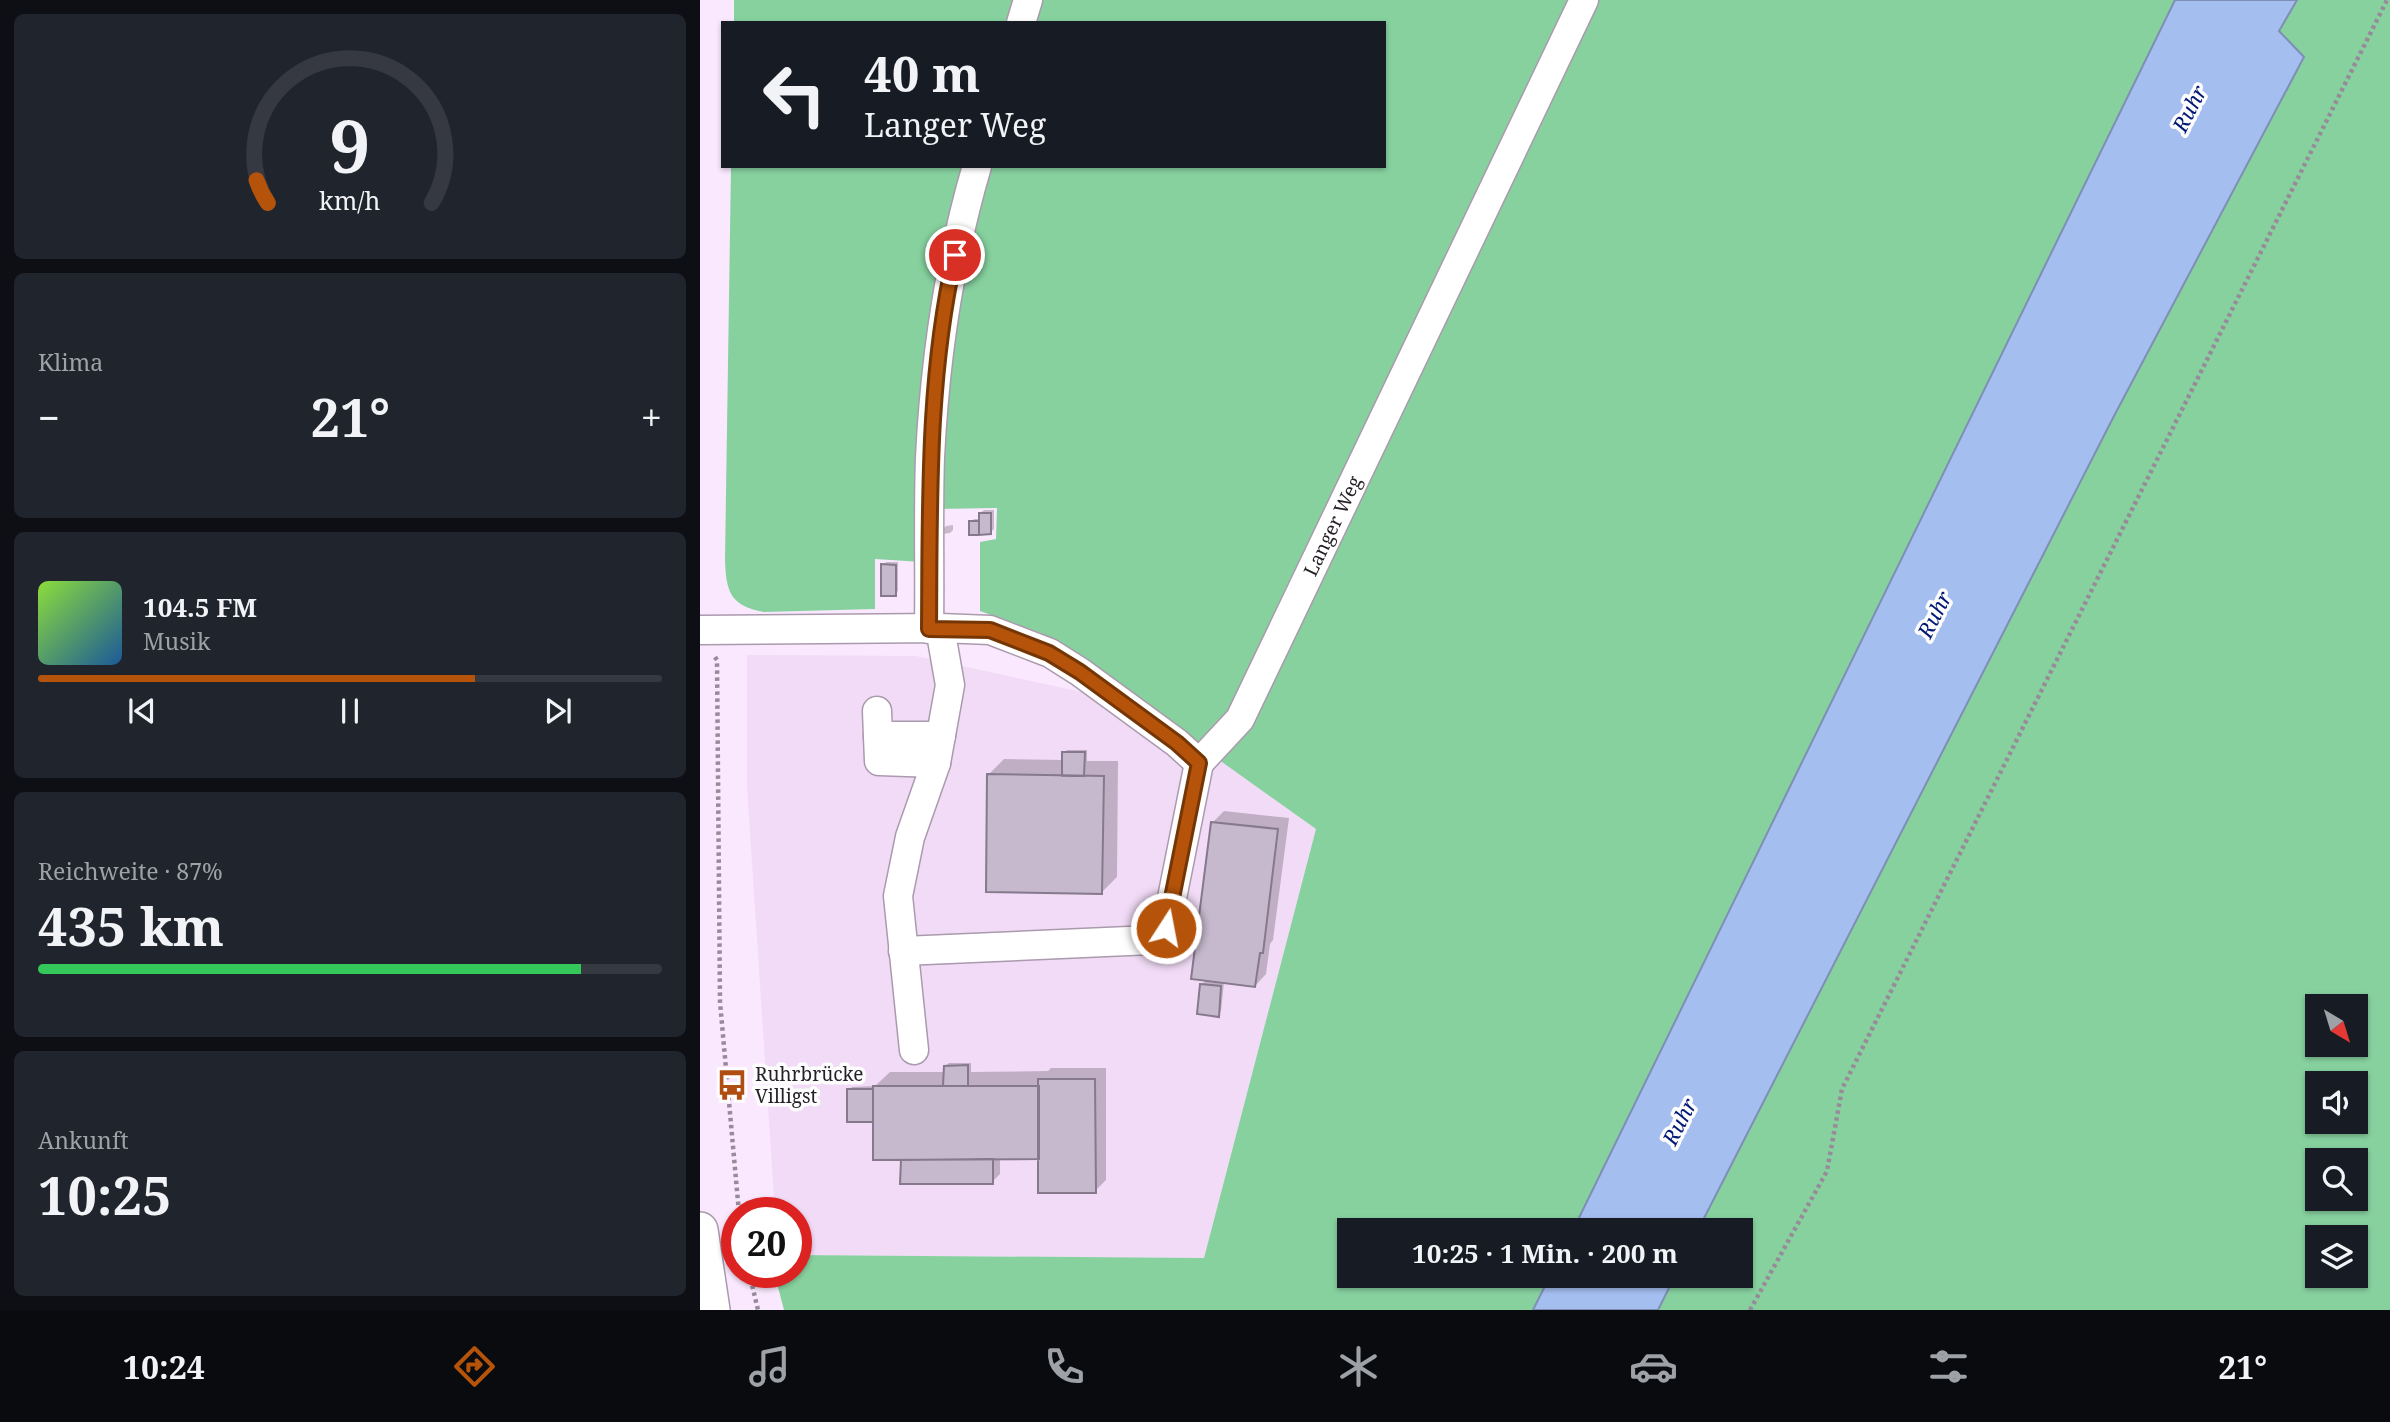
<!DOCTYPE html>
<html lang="de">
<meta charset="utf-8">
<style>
:root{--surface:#171b24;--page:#20242c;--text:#f1f3f6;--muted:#9ea1a6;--line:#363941;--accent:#b45309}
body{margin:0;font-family:"Noto Serif",serif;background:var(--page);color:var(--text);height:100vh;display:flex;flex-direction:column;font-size:26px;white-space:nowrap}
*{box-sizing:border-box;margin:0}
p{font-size:23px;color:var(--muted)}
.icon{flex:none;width:38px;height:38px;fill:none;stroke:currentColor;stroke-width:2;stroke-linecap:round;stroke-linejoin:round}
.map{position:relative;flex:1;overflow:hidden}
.details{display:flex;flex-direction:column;gap:14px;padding:14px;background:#0d0f14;width:700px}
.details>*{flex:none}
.hud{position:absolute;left:21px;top:21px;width:665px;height:147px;border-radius:0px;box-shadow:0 2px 5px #0004;background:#171b24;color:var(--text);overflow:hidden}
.needle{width:46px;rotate:142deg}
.fabs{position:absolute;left:1605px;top:994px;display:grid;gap:14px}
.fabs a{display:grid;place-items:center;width:63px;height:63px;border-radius:0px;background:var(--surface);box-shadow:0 2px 5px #0004;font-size:35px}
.speed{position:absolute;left:21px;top:1197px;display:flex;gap:14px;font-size:35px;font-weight:700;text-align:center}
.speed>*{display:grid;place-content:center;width:91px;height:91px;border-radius:50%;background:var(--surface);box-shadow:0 2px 5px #0004;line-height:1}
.speed .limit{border:10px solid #d22;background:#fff;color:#111}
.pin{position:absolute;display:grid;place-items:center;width:60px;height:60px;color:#fff;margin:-30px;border:4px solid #fff;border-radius:50%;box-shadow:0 2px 7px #0007}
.me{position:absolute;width:77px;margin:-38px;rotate:11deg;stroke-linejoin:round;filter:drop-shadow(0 0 5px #0008)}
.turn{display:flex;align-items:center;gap:24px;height:147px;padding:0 28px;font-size:32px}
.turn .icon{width:91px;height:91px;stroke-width:2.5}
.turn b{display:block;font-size:49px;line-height:60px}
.big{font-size:52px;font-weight:700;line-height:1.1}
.details .card{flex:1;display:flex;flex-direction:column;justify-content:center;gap:10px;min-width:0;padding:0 24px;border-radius:10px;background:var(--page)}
.details .dial{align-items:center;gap:0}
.dial svg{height:182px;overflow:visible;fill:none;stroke:var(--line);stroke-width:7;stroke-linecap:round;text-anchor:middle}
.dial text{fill:var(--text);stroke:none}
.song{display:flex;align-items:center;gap:21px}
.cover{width:84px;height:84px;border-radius:10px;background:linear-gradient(135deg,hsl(90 70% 55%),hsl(210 70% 35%))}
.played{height:7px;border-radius:4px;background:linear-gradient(90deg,var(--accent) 70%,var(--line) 70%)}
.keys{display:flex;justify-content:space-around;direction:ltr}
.heat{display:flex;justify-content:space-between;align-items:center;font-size:38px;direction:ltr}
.charge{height:10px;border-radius:5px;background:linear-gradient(90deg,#34c759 87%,var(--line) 0)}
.trip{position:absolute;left:637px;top:1218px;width:416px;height:70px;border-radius:0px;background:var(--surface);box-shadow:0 2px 5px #0004;font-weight:700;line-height:70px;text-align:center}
.dock{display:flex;height:112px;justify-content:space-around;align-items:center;background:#090b0e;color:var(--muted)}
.dock .icon{width:49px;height:49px}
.dock .current{color:var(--accent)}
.dock b{font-size:32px;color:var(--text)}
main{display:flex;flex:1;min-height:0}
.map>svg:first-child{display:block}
</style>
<main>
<section class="details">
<div class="card dial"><svg viewBox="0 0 100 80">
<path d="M14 69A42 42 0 1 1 86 69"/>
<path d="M14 69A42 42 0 0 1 9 59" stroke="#b45309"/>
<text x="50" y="56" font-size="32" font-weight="700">9</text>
<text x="50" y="72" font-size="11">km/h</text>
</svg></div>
<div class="card"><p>Klima</p>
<div class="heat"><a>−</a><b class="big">21°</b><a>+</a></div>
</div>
<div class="card">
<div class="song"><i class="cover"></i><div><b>104.5 FM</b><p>Musik</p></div></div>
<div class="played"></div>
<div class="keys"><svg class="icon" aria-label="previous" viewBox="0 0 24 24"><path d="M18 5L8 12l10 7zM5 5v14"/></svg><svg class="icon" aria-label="pause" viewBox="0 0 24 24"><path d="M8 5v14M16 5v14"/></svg><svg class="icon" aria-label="next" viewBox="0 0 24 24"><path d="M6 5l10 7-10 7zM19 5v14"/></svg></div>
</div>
<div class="card"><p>Reichweite · 87%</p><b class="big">435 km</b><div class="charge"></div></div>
<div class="card"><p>Ankunft</p><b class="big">10:25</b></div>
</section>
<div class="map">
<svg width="1690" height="1310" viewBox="0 0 1690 1310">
<rect width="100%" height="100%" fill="#fae9fe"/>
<path fill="#f1dbf6" d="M47,655L216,656L387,693L489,737L616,829L504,1258L96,1255V1213H75L47,787Z"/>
<path fill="#87d19f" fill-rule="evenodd" d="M34,0H316L309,23H34Z
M336,0H1475L873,1230H649V1276H850L833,1310H84L74,1272H96V1255L504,1258L616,829L341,633L280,611V542L296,539L297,508L236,509L255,298L283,166H684V23H329Z
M1597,0H1690V1310H958L975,1276H1041V1230H998L1414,416L1604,57L1579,31ZM1617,1006H1656V1045H1617ZM1617,1083H1656V1122H1617ZM1617,1160H1656V1199H1617ZM1617,1237H1656V1276H1617Z
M31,166H266L222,562L175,559V609L64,612C29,606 26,590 25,559Z"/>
<path fill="#a5bef0" stroke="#7f8eb4" stroke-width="2" d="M1475,0H1597L1579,31L1604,57L1414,416L998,1230H873Z
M850,1276H975L958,1310H833Z"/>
<path fill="#0003" d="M284,510H294V529L290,533L271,522L274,519H281L280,513Z
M253,525V530L250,533L243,534V529L246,526Z
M186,562H198V591L195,594L183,565Z
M367,750H387V761H418L417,877L402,892L288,775L304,759L363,760V753Z
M524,811L589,818L573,940L570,944L566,974L555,986L524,982L521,1011L518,1015L501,985L506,980L513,822Z
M249,1063H271V1072L348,1071L351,1068H406V1180L395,1191L340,1157H300V1174L292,1182L202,1160L205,1158L175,1117L149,1090L152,1087L175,1086L190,1072H245V1066Z"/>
<path fill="#c6b9cd" stroke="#86798c" stroke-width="2" d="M279,513H291V534L279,535Z
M269,521H279V535H269Z
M181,564L196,565V596H181Z
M362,752H385L384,776H362Z
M287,774L404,776L402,894L286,892Z
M511,822L578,829L563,953H560L555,987L491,979Z
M500,984L521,986L519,1017L497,1014Z
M268,1065V1086H243L244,1066Z
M338,1079H395L396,1193H338Z
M173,1086H339V1159L173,1160Z
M147,1089H173V1122H147Z
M293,1159V1184H200L201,1160Z"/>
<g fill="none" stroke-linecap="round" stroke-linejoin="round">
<defs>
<g id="minor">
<path d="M321,23L328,0"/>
<path d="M229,629C230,572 228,514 230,457C235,359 249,261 277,166"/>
<path id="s1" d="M0,630L240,628L290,630L350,653L380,672L477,743L499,763L540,719L884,0"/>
<path d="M177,711L179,761L236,763L250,685L240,628"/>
<path d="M178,736H241"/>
<path d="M203,951L451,940L466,928L499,763"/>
<path d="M214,1050L198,896L210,837L236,763"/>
</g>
<path id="major" d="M0,1230L12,1310"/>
</defs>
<use href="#minor" stroke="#aa9aad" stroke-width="31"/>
<use href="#major" stroke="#aa9aad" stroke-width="38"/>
<path stroke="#978b9a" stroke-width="4.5" stroke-dasharray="3.5 3.5" stroke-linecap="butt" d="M15,657L17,660L20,1002L39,1213
M49,1272L58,1310
M1050,1310L1127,1171L1142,1089L1687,0"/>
<use href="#minor" stroke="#fff" stroke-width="28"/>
<use href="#major" stroke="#fff" stroke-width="35"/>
</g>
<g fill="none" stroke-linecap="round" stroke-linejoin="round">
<defs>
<path id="route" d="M255,255C227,378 230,504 229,629L290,630L349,653L380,672L477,743L499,763L466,928"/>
</defs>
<use href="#route" stroke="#753606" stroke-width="18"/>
<use href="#route" stroke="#b45309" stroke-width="12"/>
</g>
<defs>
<symbol id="bus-bare" viewBox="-9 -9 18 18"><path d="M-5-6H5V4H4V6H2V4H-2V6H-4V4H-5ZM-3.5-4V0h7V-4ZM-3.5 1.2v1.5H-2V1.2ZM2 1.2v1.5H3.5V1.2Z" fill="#af4d12" stroke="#fdfdfd" stroke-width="2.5" paint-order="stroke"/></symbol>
</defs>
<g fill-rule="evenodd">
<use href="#bus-bare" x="10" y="1063" width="44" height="44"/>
</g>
<g text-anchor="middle" stroke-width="7" stroke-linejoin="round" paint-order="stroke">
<g font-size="19" fill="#251f27" stroke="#fdfdfd">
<text dy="7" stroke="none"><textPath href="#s1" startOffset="814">Langer Weg</textPath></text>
</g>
<g font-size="19" fill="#251f27" stroke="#fdfdfd" text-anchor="start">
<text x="55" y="1081">Ruhrbrücke<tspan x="55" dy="22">Villigst</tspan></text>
</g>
<g font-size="21" font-style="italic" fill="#011776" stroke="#fdfdfd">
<text transform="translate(1490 109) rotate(-63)" y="7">Ruhr</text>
<text transform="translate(1235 615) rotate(-63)" y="7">Ruhr</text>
<text transform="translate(980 1122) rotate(-63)" y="7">Ruhr</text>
</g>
</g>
</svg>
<div class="fabs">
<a><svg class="needle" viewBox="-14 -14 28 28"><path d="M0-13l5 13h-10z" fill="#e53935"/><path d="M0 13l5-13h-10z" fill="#9ea1a6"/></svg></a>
<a><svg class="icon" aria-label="sound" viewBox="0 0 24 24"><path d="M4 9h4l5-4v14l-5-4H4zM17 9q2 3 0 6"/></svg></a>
<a><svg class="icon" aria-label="search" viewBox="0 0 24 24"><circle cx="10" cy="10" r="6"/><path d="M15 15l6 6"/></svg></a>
<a><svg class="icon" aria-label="layers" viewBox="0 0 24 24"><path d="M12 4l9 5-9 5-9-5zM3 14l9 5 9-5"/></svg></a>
</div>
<div class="speed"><div class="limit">20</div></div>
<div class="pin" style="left:255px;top:255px;background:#d93025"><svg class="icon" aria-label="arrive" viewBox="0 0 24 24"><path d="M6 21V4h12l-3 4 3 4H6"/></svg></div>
<svg class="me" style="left:466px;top:928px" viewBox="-20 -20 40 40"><circle r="17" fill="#b45309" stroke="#fff" stroke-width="3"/><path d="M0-11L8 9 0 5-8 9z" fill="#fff"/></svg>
<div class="trip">10:25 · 1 Min. · 200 m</div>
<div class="hud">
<div class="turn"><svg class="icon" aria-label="left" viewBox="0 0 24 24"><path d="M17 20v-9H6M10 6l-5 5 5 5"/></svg><div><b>40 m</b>Langer Weg</div></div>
</div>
</div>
</main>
<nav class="dock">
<b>10:24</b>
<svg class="icon current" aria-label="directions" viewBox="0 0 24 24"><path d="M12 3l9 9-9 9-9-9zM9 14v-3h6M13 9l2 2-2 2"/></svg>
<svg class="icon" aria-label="music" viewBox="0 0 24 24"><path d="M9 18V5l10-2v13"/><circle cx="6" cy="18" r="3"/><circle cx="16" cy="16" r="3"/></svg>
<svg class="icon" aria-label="phone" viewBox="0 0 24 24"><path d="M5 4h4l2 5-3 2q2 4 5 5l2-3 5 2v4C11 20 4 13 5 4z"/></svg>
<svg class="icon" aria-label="climate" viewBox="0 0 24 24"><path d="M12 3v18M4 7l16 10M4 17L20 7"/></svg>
<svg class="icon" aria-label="car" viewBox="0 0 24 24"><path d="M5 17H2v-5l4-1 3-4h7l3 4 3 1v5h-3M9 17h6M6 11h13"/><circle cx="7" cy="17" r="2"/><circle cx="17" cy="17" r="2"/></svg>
<svg class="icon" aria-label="filters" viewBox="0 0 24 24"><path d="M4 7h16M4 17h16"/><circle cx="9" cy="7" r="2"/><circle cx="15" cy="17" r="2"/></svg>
<b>21°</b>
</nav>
